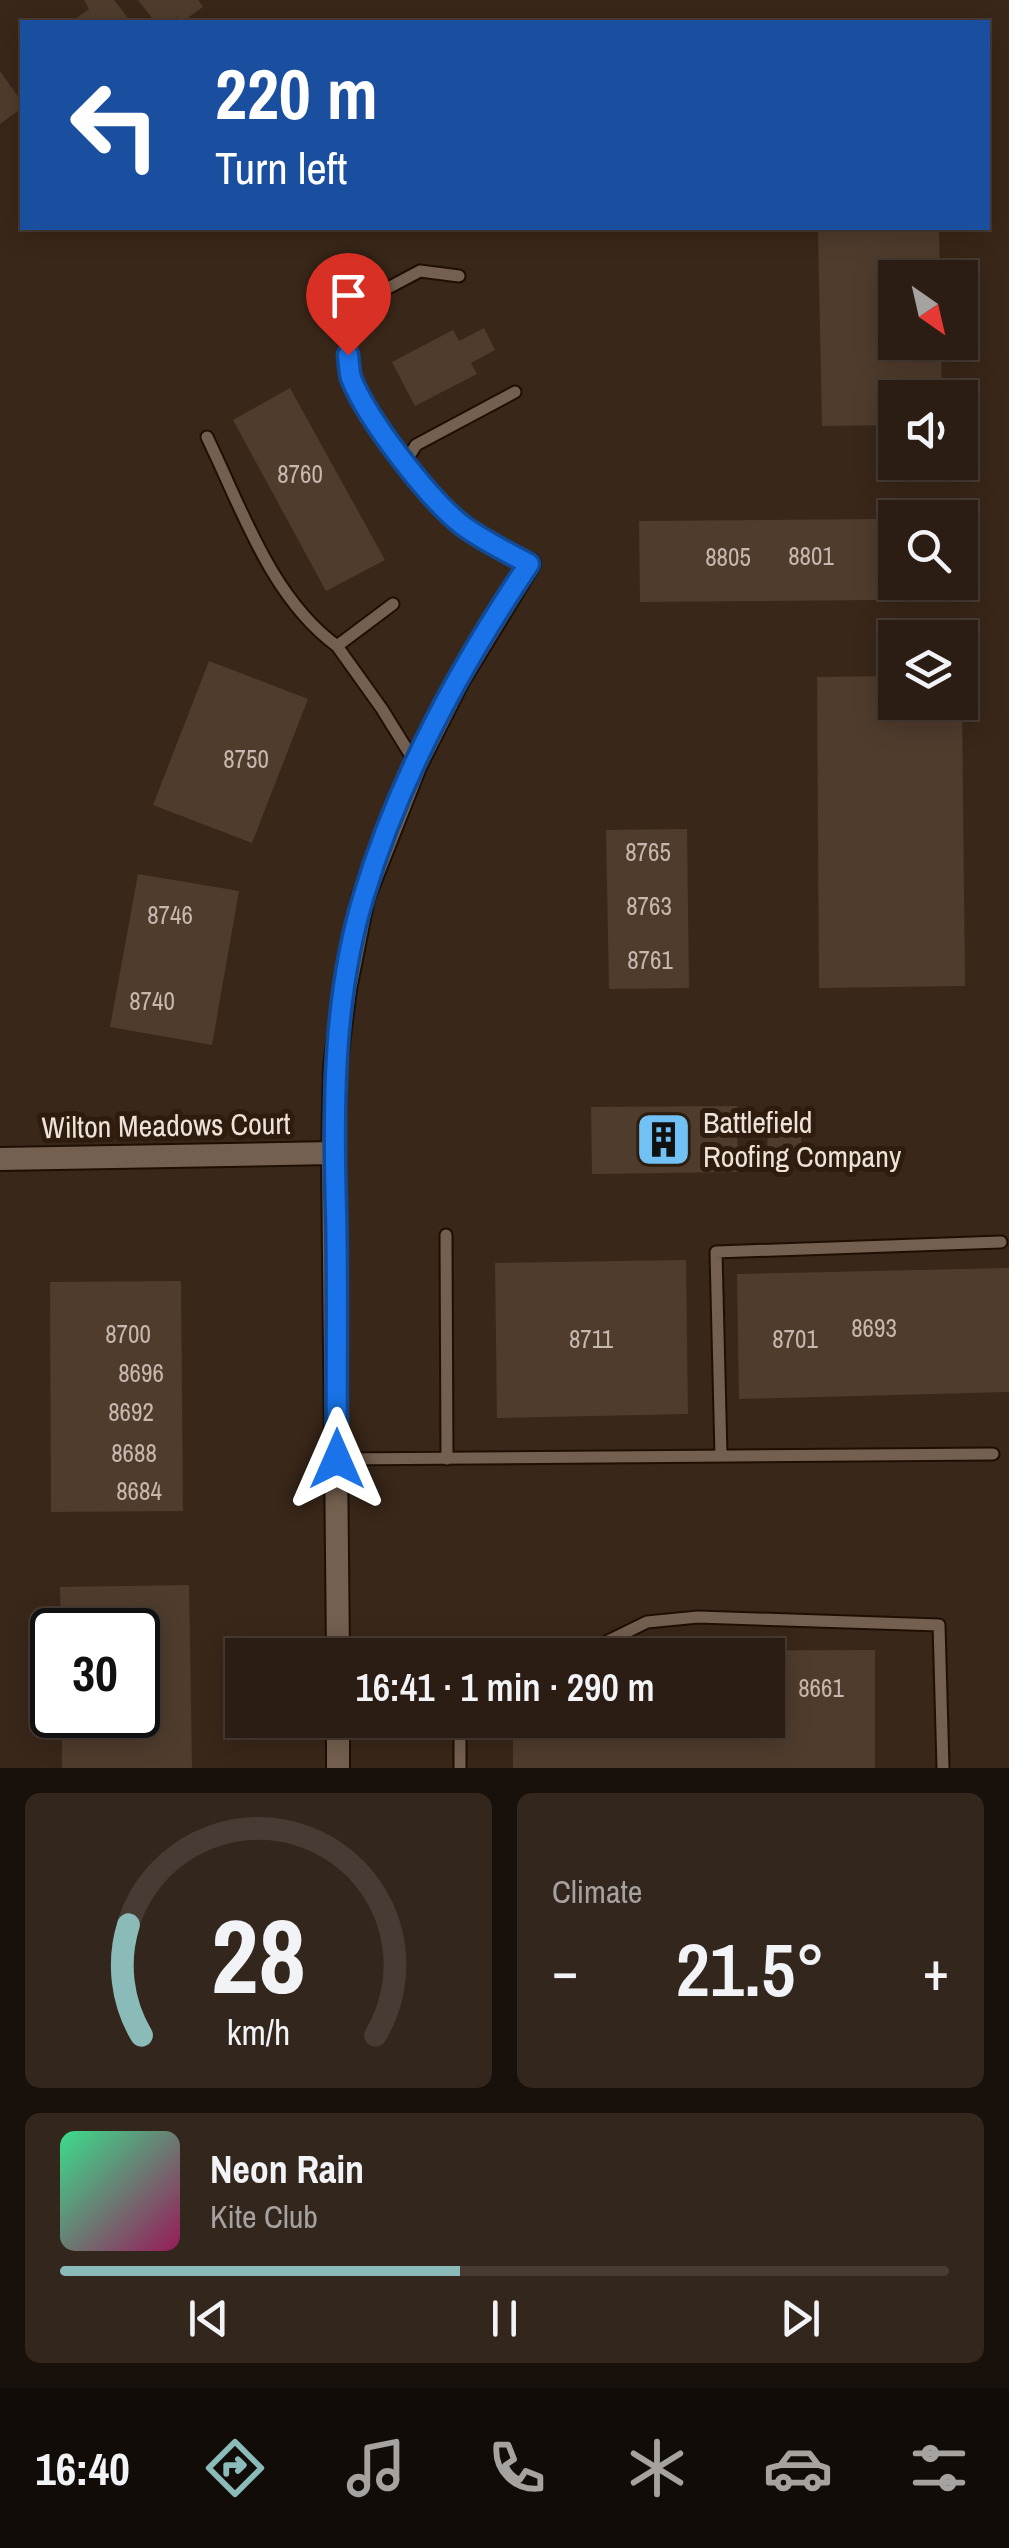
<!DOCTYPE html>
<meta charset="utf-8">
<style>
:root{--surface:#2b1d13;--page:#33261c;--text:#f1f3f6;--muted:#a6a2a0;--line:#473b33;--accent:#8bbbb9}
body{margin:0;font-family:"Archivo Narrow",sans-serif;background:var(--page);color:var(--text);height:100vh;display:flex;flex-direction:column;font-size:38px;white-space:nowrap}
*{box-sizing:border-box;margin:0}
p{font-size:32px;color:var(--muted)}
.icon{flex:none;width:55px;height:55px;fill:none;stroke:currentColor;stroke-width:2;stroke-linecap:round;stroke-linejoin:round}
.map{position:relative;height:1768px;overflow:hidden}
.panel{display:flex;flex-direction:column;gap:25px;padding:25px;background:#18100a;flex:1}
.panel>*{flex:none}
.guide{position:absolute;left:20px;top:20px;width:970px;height:210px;border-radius:0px;box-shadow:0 5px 25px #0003,0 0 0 2px var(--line);background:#1a4fa0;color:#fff;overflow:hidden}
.needle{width:65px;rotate:146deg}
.fabs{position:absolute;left:878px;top:260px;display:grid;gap:20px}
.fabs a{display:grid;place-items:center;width:100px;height:100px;border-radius:0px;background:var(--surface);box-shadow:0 5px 25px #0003,0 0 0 2px var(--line);font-size:50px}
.speed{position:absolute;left:30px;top:1608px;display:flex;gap:20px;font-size:50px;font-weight:700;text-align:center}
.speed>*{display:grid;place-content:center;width:130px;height:130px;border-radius:50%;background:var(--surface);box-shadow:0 5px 25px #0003,0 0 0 2px var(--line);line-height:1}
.speed .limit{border:5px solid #111;border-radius:15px;background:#fff;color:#111}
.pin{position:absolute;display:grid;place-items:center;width:85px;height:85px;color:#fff;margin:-102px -42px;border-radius:50% 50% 50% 0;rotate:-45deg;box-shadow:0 0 10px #0007}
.pin .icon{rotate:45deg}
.me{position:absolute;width:110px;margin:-55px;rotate:0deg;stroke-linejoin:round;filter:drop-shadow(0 0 8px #0008)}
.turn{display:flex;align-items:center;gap:35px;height:210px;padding:0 30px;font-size:45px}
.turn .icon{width:130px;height:130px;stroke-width:2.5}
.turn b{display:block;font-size:70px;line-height:85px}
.big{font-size:75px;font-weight:600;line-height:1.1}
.panel .widget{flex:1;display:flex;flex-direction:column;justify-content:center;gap:15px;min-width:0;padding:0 35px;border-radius:15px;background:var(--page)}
.panel .dial{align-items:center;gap:0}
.dial svg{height:260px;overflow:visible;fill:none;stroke:var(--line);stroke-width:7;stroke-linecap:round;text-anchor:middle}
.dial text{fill:var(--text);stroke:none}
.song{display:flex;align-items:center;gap:30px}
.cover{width:120px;height:120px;border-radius:15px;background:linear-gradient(135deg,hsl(150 70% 55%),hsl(330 70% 35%))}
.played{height:10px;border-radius:5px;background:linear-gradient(90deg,var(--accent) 45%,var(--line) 45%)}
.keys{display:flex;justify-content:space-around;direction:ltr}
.heat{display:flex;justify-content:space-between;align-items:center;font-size:55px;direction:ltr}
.panel .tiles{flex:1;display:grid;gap:25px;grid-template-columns:1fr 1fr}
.widget:last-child{grid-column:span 2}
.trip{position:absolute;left:225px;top:1638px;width:560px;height:100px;border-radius:0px;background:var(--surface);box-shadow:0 5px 25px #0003,0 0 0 2px var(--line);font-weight:600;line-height:100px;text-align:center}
.menu{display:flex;height:160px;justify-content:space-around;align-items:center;background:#110c08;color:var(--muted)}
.menu .icon{width:70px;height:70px}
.menu .active{color:var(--accent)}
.menu b{font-size:45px;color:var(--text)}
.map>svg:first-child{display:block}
</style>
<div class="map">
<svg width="1009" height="1768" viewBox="0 0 1009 1768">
<rect width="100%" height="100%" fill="#392719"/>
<path fill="#4f3c2d" d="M84,0H114L131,22H71L89,9Z
M138,0H198L203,7L182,22L177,17L170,22H155Z
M0,71L22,102V108L0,124Z
M939,230L940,278H895V342H941L942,398H895V425L822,426L818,232Z
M484,328L495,350L471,363L477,374L415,406L392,362L453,330L459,341Z
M290,388L385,560L326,591L233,420Z
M879,519V600L640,602L639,521Z
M209,661L308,699L252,843L153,805Z
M895,676V702H962L965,986L819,988L817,677Z
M687,829L689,988L609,989L606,830Z
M138,874L239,891L212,1045L110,1027Z
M737,1106L738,1172L592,1174L591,1107Z
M769,1116L802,1118L801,1151L767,1149Z
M686,1260L688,1414L497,1418L495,1263Z
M1009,1268V1392L739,1399L737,1274Z
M181,1281L183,1511L51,1512L50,1282Z
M189,1585L192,1768H62V1715H138V1630H61L60,1587Z
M875,1650V1768H513V1720H768V1655H644L643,1651Z"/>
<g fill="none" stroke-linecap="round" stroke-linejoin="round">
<defs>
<path id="service" d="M515,392L416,445L406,461C430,510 484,537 529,564
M207,437C242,509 271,598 337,646
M406,461L376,422L350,375L347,335L371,297L420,271L459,276
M393,604L337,646L382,709L416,764
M446,1235L447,1459
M721,1456L716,1252L1001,1242
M337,1459L993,1454
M460,1655L596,1647L647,1622L698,1617L939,1625L943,1768
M460,1768V1720"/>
<path id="minor" d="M0,1159L333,1153
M338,1655L333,1153L335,1067L345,989L363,898L416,764L459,679L529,564
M338,1720V1768"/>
</defs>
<use href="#service" stroke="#1f0f03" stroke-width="15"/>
<use href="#minor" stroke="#1f0f03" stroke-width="26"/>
<use href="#service" stroke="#746050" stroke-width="11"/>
<use href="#minor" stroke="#746050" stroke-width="22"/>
</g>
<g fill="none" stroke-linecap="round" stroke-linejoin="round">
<defs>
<path id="route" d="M337,1459C336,1376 338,1293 336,1210C333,1105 333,996 364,895C399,778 461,665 529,564C507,552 482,540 462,525C428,498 367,419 351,378C349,371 349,363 348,355"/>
</defs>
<use href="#route" stroke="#114b97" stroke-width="25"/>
<use href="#route" stroke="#1a73e8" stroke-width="18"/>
</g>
<defs>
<symbol id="building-square" viewBox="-11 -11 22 22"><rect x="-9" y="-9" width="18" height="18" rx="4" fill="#71c1f5" stroke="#2e1d0f"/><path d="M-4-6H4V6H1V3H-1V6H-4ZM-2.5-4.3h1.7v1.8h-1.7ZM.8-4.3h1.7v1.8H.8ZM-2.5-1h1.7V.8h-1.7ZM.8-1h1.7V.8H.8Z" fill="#111"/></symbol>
</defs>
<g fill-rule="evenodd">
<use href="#building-square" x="632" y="1108" width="63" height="63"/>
</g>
<g text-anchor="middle" stroke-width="10" stroke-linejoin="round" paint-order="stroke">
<g font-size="25" fill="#c6b8ae">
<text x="300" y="483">8760</text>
<text x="811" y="565">8801</text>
<text x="728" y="566">8805</text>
<text x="246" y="768">8750</text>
<text x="648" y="861">8765</text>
<text x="649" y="915">8763</text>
<text x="170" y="924">8746</text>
<text x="650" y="969">8761</text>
<text x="152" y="1010">8740</text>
<text x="874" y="1337">8693</text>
<text x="128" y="1343">8700</text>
<text x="591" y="1348">8711</text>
<text x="795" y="1348">8701</text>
<text x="141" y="1382">8696</text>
<text x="131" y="1421">8692</text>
<text x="134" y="1462">8688</text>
<text x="139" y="1500">8684</text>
<text x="821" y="1697">8661</text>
</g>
<g font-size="30" fill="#eee2d9" stroke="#2e1d0f" text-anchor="start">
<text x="703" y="1133">Battlefield<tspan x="703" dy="34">Roofing Company</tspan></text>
</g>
<g font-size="30" fill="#eee2d9" stroke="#2e1d0f">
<text transform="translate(166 1126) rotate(-1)" y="10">Wilton Meadows Court</text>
</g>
</g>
</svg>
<div class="fabs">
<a><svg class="needle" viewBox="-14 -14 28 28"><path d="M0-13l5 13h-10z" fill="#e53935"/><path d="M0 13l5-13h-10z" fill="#a6a2a0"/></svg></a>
<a><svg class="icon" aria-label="sound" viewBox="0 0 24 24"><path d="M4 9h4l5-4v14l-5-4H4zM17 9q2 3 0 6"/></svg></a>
<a><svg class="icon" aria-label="search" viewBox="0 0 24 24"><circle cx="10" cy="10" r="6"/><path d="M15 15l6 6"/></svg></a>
<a><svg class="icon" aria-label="layers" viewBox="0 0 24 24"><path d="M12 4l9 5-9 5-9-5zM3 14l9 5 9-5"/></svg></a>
</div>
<div class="speed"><div class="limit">30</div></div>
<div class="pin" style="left:348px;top:355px;background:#d93025"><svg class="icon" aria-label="arrive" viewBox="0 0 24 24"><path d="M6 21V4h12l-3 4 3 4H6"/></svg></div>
<svg class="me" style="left:337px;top:1459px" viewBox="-20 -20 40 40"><path d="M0-17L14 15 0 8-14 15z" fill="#1a73e8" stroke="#fff" stroke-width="4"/></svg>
<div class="trip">16:41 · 1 min · 290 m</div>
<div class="guide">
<div class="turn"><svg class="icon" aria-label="left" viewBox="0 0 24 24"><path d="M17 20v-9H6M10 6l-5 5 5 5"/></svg><div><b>220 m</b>Turn left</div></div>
</div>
</div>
<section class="panel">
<div class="tiles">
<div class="widget dial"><svg viewBox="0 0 100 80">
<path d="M14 69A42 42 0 1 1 86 69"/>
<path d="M14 69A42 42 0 0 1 10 35" stroke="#8bbbb9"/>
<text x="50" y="56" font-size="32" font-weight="700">28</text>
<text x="50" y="72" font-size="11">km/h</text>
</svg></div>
<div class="widget"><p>Climate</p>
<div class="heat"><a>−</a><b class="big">21.5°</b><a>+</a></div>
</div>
<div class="widget">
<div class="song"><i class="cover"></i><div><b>Neon Rain</b><p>Kite Club</p></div></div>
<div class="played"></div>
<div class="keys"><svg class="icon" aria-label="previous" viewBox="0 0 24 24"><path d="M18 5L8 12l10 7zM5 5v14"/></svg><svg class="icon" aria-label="pause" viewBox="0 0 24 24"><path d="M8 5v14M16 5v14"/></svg><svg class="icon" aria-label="next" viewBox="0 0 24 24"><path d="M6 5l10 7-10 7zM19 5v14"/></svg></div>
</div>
</div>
</section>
<nav class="menu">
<b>16:40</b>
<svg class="icon active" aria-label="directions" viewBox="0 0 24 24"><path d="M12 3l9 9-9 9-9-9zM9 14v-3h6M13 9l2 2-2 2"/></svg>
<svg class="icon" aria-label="music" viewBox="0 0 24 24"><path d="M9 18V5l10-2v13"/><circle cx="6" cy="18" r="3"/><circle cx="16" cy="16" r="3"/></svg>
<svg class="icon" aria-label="phone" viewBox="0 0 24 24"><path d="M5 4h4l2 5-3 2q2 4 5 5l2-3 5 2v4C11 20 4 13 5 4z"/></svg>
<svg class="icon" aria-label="climate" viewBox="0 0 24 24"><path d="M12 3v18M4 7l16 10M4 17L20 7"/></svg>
<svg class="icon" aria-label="car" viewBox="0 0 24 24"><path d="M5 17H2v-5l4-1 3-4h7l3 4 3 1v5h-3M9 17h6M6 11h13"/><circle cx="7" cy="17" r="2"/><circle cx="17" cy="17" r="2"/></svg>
<svg class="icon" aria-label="filters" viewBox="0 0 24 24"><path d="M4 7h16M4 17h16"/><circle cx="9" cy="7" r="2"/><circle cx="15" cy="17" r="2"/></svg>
</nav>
